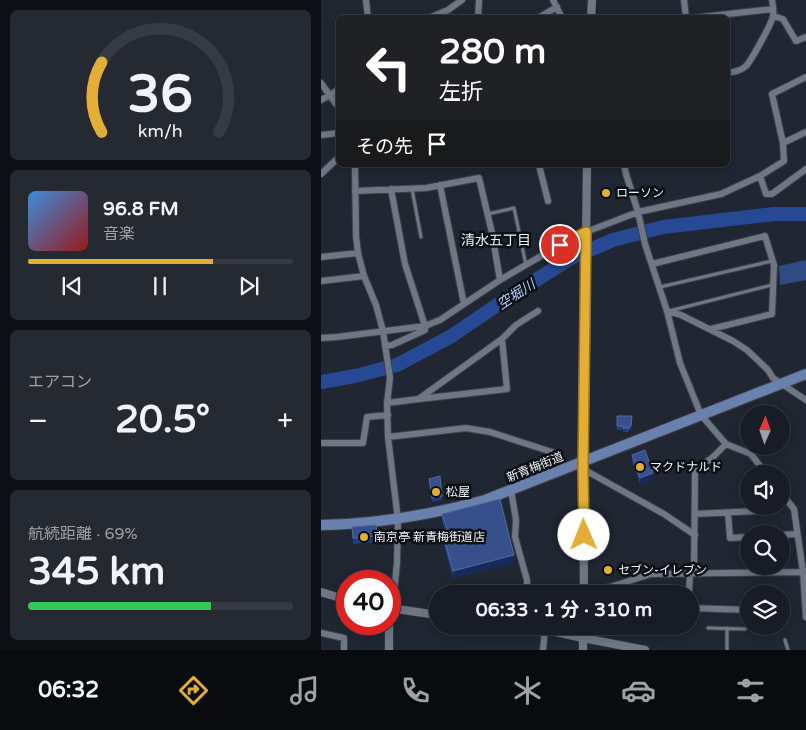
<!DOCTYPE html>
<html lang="ja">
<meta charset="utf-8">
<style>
:root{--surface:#181c26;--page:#252932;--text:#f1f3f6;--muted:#9fa1a7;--line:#363a43;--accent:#e3ae35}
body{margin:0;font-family:"Varela Round","Noto Sans JP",sans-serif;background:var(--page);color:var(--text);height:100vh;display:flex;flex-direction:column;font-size:19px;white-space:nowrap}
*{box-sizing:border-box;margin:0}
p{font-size:16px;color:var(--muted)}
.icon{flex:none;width:28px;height:28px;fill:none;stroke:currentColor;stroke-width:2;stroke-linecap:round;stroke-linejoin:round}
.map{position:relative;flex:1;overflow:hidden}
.sheet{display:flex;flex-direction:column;gap:10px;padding:10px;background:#0d0f15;width:321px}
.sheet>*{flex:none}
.hud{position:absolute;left:15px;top:15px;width:394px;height:152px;border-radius:8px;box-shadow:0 2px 12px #0003,0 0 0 1px var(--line);background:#202124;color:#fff;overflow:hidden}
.needle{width:32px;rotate:2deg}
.buttons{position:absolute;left:419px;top:405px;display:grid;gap:10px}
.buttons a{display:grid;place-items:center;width:50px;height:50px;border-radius:50%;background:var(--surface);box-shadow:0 2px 12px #0003,0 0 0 1px var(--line);font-size:25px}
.speed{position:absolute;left:15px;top:570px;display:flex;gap:10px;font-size:25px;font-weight:700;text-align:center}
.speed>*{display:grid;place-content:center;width:65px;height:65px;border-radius:50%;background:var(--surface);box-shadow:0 2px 12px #0003,0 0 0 1px var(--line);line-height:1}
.speed .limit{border:8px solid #d22;background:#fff;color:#111}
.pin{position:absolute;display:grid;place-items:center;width:42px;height:42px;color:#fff;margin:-21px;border:2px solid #fff;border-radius:50%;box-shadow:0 1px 5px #0007}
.me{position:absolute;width:55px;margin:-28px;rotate:359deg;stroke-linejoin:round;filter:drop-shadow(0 0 4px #0008)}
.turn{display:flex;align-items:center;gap:18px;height:105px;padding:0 20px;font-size:22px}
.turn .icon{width:65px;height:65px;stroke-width:2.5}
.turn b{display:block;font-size:35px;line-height:42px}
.then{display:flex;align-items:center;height:48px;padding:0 20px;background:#0003;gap:10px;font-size:19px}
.big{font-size:38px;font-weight:700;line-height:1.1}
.sheet .widget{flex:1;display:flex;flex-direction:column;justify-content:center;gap:8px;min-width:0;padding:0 18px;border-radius:8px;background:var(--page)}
.sheet .dial{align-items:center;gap:0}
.dial svg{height:130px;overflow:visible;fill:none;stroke:var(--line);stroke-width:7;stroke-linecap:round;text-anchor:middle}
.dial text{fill:var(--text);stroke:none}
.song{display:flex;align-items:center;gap:15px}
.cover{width:60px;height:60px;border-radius:8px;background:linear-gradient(135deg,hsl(210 70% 55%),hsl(0 70% 35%))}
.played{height:5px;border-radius:2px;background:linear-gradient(90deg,var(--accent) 70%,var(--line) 70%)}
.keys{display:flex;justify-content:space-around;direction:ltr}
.heat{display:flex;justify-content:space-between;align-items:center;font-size:28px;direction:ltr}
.charge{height:8px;border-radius:4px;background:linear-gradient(90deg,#34c759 69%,var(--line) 0)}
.trip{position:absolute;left:108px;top:585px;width:270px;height:50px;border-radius:25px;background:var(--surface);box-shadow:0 2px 12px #0003,0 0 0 1px var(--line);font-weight:700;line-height:50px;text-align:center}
.menu{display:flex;height:80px;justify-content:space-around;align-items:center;background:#0a0b0f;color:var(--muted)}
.menu .icon{width:35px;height:35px}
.menu .on{color:var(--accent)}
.menu b{font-size:22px;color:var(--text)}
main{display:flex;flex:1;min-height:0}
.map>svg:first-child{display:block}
</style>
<main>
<section class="sheet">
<div class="widget dial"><svg viewBox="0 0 100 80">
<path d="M14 69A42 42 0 1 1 86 69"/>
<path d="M14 69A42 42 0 0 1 14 26" stroke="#e3ae35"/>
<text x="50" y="56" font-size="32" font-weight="700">36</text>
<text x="50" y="72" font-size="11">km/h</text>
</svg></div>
<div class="widget">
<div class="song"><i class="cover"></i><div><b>96.8 FM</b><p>音楽</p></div></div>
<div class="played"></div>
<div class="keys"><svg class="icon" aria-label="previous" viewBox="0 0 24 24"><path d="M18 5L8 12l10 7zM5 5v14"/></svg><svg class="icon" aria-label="pause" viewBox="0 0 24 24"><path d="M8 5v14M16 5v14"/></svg><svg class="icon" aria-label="next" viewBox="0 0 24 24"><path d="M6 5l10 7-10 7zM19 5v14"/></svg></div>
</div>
<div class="widget"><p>エアコン</p>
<div class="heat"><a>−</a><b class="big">20.5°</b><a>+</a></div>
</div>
<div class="widget"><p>航続距離 · 69%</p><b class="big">345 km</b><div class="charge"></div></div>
</section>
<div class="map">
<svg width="485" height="650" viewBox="0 0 485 650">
<rect width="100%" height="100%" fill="#202632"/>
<path fill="#304b83" d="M485,260V280L459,285L458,266Z"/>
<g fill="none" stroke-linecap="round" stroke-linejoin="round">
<path stroke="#274892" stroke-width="14" d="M0,382L34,376L76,365L129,337L182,301L250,258L292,240L342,227L453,214H485"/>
<defs>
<path id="service" d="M91,189L100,237
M167,214L193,208L205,265
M339,287L451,261
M348,311L451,285
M387,628L424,629
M406,628V650
M464,640L467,650"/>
<path id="minor" d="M45,0L47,18
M232,0L241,18
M363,0L365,18
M452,16L462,19L475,41L485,37
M108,18L127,10L141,0
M157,18L158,0
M217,18L236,7
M371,18L452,9
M406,73C413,72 420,71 425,66C430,61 451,23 452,16C453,11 452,5 451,0
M0,83L18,108
M0,100L9,95L18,89
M0,135L18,133
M462,143L485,132
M34,165L35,236L37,253L43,276L55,305L62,331L69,378L66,403L67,437L77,520L76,563L72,603L70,608
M218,165L227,201
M303,165L305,174L317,212L324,244L346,311L359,363L380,415L405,444L430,454L445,474
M0,174L18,157
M439,176L445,194H451L485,169
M119,185L143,304
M34,191L105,188L158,178L171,233L179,280
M0,257L37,253
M331,264L444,236L453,265L451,314L390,329
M0,281L43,276
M346,311L360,315L412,341L426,350L447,370L452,378L485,400
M0,338L16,337L104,326L84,264L70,189
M64,346L71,345L104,330V326L119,320L179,280L239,245L265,232L317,212L400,194L439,176L463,161L462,143L451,94L485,77
M99,398L181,339L195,325L217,311
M66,403L98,399L186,389L181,339
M67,437L145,428L169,432L237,454L243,469
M0,443H42L46,417L67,415
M262,469L343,514L374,535
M190,490L195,520L194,537L206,580V594
M460,493L473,509L482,572L485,617
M407,513L409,538L428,537
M374,514L436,511
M460,535L476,534
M373,573L374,471L392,457L405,444
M253,594L289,587L330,574L482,572L485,573
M368,594L369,573
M369,608L428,610
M0,633L23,638V650
M222,650L224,629"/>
<path id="tertiary" d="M270,18L271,0
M0,592L26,600
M263,594L262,469L266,165
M69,608L116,615
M68,624V650
M208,626L262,638L324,650
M262,626V650"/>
<path id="primary" d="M0,525C58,524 109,515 164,500L485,374"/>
</defs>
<use href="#service" stroke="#3c414a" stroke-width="5"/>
<use href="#minor" stroke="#3c414a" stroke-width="8"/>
<use href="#tertiary" stroke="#3c414a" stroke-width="9"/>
<use href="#primary" stroke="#3c414a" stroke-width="12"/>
<use href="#service" stroke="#6f7785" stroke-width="3"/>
<use href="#minor" stroke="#6f7785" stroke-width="6"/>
<use href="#tertiary" stroke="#6f7785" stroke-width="8"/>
<use href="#primary" stroke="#6a80ad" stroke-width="10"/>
</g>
<path fill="#203d7f" d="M296,416H311L310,430H308V432H302V430H296Z
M311,455L332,479L319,484L311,461Z
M108,479L121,496V500L111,502L108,483Z
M121,514L193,563L132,578L121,538V531L124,530L121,522Z
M31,527L56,536V542L32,544Z"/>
<path fill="#172b5b" d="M332,473V479L319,484V478Z
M193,555V563L132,578V571Z"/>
<path fill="#37508c" stroke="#536a9e" d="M296,416H311L310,426H308V428H302V426H296Z
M324,450L332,473L319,478L311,455Z
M119,476L121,496L111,498L108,479Z
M179,499L193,555L132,571L121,531L126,529L121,514Z
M55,525L56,536L32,538L31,527Z"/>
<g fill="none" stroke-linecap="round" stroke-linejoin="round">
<defs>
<path id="route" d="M239,245L265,232L262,469L263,535"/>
</defs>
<use href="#route" stroke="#947122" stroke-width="12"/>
<use href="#route" stroke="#e3ae35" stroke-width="9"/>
</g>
<g fill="#e3ae35" stroke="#0c0f14" stroke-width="2">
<circle cx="285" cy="193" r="5"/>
<circle cx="319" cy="467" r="5"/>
<circle cx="115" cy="492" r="5"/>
<circle cx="43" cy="537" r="5"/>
<circle cx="287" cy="570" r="5"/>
</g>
<g text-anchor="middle" stroke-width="5" stroke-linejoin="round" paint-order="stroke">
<g font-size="12" fill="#eef3fa" stroke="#0c0f14" text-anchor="start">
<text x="295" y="197">ローソン</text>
<text x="329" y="471">マクドナルド</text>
<text x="125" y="496">松屋</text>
<text x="53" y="541">南京亭 新青梅街道店</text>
<text x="297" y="574">セブン-イレブン</text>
</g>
<g font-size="12" fill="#eef3fa" stroke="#0c0f14">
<text transform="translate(214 467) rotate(-22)" y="4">新青梅街道</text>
</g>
<g font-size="14" fill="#eef3fa" stroke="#0c0f14">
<text x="175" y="245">清水五丁目</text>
</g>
<g font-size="14" font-style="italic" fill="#b9cef8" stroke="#0c0f14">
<text transform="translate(195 294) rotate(-33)" y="5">空堀川</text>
</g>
</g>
</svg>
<div class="buttons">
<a><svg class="needle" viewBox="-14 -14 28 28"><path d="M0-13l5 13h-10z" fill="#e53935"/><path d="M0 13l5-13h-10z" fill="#9fa1a7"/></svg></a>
<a><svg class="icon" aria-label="sound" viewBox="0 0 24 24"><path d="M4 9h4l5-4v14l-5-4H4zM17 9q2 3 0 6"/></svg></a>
<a><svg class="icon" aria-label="search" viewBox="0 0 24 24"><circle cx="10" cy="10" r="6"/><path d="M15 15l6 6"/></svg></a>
<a><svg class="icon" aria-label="layers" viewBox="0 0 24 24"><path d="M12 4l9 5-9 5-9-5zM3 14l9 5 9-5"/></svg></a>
</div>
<div class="speed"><div class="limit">40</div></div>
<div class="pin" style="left:239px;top:245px;background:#d93025"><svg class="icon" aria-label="arrive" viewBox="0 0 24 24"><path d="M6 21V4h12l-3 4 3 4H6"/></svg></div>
<svg class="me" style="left:263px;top:535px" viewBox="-20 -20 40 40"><circle r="19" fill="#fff"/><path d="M0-13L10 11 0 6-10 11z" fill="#e3ae35"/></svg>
<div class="trip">06:33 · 1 分 · 310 m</div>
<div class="hud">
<div class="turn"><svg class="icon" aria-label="left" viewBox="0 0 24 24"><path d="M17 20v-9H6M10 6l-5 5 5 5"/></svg><div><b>280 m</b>左折</div></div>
<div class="then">その先<svg class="icon" aria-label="arrive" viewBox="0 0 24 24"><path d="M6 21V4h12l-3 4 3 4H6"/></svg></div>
</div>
</div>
</main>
<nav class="menu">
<b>06:32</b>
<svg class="icon on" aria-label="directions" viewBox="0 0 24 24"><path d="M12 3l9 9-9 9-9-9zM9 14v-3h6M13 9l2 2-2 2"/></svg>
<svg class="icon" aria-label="music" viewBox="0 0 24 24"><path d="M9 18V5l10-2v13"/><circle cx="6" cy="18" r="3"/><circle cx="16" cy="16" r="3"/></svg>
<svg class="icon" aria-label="phone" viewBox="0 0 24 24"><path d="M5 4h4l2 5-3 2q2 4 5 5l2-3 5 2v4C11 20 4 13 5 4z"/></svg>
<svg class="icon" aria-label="climate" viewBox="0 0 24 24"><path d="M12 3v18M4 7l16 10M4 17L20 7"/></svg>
<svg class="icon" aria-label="car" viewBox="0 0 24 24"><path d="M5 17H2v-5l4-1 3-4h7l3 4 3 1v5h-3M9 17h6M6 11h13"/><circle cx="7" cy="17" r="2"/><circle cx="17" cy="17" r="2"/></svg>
<svg class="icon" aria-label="filters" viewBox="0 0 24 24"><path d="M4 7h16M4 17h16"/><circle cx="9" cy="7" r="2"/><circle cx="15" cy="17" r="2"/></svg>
</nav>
